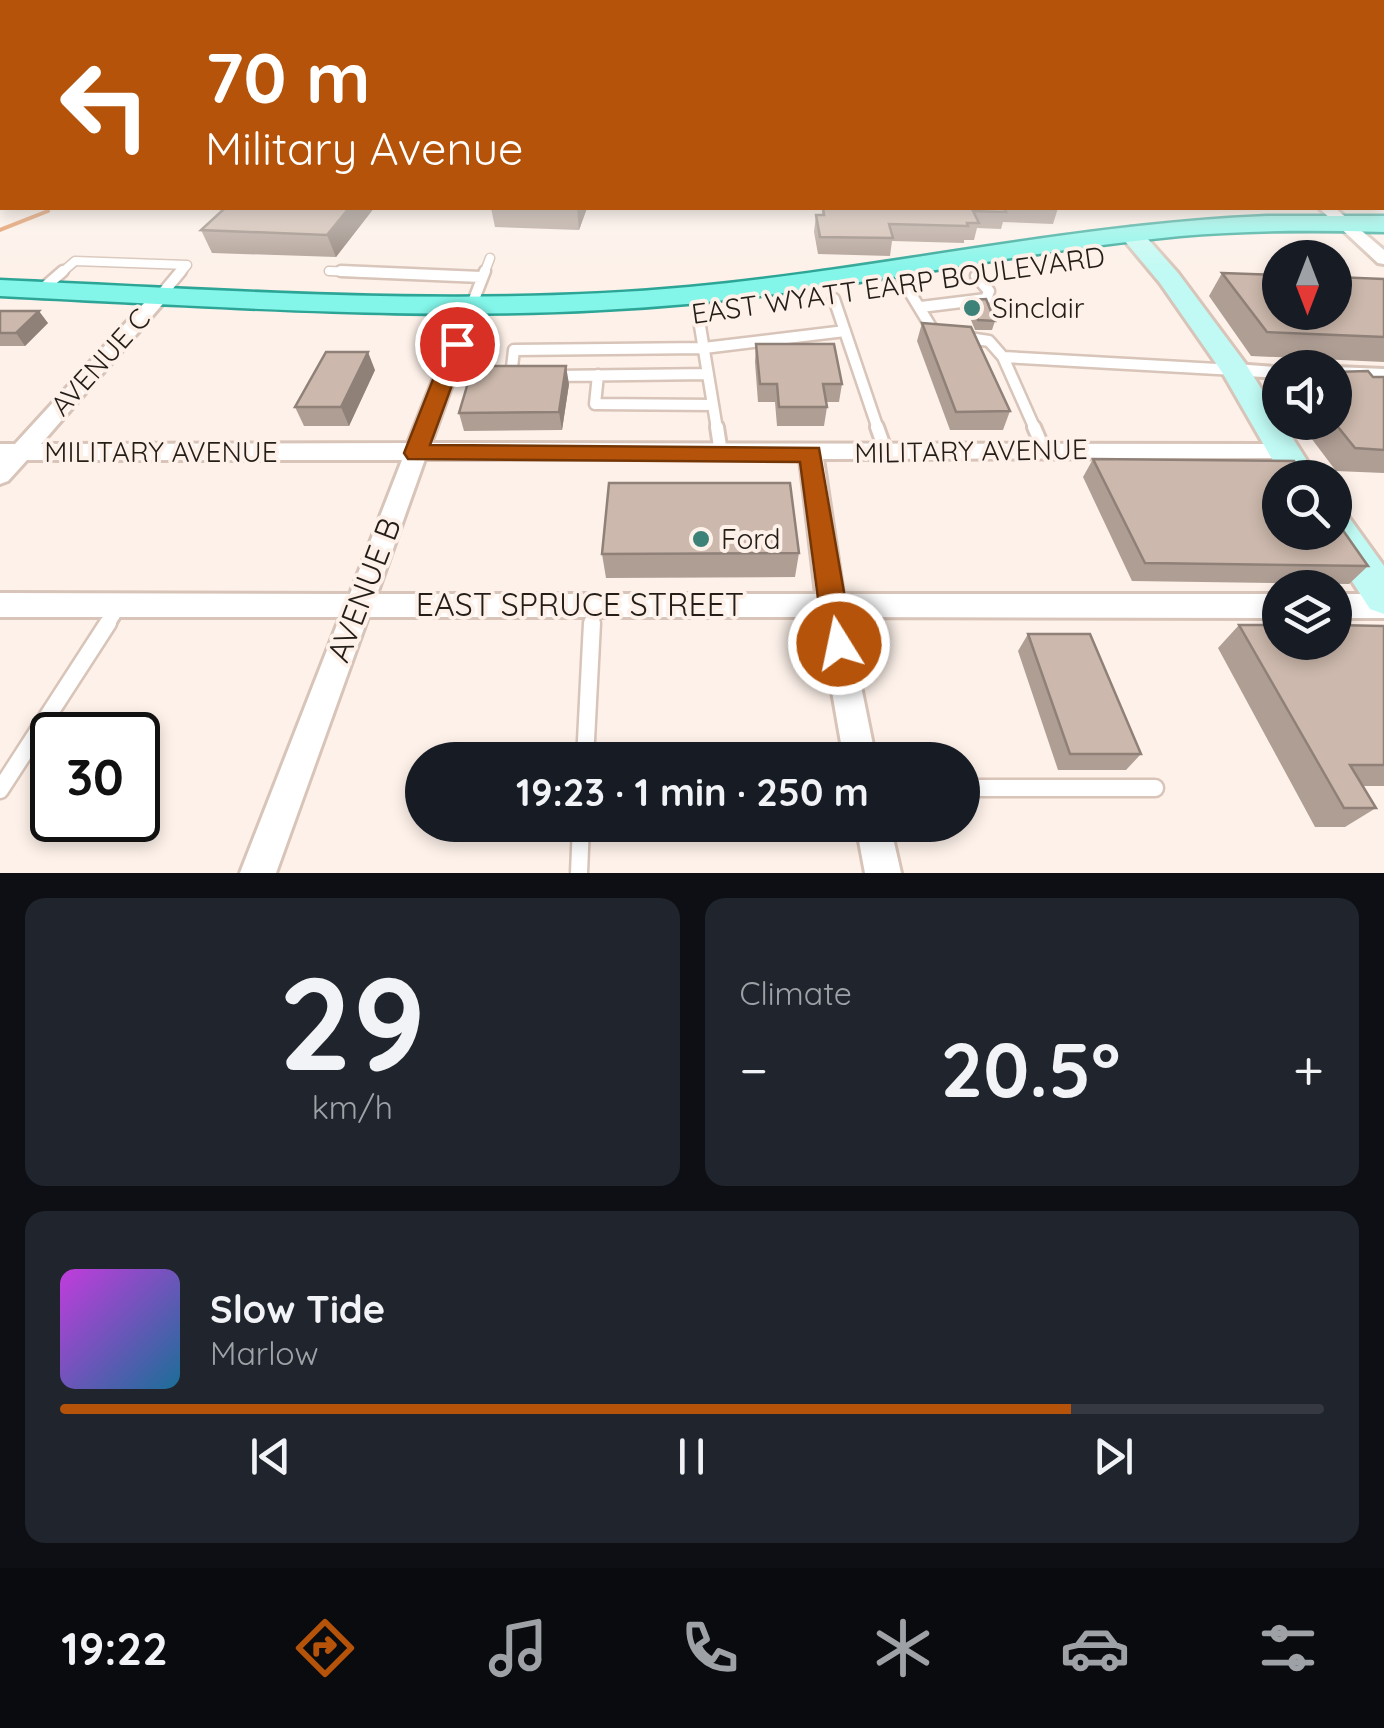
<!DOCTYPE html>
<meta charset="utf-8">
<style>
:root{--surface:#171b24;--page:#20242c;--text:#f1f3f6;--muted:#9ea1a6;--line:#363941;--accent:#b45309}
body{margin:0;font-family:Quicksand,sans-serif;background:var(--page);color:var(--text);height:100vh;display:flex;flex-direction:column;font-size:38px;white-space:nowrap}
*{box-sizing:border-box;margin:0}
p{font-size:32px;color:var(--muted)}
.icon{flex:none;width:55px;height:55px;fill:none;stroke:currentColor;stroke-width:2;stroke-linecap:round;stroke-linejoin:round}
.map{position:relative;height:873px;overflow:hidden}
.side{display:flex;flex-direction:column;gap:25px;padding:25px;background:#0d0f14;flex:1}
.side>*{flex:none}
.banner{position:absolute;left:0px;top:0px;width:1385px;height:210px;box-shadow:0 5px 15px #0003;background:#b45309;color:#fff;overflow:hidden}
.needle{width:65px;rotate:180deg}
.buttons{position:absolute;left:1262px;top:240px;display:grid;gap:20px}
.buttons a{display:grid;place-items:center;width:90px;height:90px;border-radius:50%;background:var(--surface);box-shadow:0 5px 15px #0003;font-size:50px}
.speed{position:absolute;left:30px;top:712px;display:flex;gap:20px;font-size:50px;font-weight:700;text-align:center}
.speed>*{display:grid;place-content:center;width:130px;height:130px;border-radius:50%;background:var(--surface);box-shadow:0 5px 15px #0003;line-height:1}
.speed .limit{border:5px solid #111;border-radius:15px;background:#fff;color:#111}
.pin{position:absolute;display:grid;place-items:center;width:85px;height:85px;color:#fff;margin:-42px;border:5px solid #fff;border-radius:50%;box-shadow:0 2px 10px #0007}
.me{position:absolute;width:110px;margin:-55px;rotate:350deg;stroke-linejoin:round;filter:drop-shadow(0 0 8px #0008)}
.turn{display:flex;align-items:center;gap:35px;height:210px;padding:0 40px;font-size:45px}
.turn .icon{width:130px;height:130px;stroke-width:2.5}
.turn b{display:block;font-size:70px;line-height:85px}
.big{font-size:75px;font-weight:800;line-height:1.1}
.side .card{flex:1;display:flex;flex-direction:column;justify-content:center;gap:15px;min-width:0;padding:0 35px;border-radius:20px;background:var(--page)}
.side .dial{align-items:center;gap:0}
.dial b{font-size:130px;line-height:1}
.song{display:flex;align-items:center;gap:30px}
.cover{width:120px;height:120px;border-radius:15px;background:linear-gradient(135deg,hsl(290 70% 55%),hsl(200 70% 35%))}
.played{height:10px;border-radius:5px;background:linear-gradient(90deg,var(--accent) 80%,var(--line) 80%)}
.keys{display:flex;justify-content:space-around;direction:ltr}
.heat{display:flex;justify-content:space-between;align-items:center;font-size:55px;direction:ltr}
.side .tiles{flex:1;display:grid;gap:25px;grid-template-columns:1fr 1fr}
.card:last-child{grid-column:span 2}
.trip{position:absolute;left:405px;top:742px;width:575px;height:100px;border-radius:50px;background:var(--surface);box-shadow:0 5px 15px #0003;font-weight:800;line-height:100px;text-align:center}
.tabs{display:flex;height:160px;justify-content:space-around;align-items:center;background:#090b0e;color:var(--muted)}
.tabs .icon{width:70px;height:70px}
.tabs .current{color:var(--accent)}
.tabs b{font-size:45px;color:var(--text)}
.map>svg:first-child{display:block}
</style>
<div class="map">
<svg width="1384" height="873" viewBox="0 0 1384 873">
<rect width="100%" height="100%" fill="#fdf1e9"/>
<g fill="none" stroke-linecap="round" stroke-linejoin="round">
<path stroke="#df8b50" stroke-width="4" d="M0,230L48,211"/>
<defs>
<path id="lane-far3" d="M895,268L899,274
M329,271L405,274
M60,274L75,261L187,265L179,274
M484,274L490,258"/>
<path id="lane-far2" d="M341,271L481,277
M897,271L934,332
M41,290L63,271
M161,295L181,271
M834,299L878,429
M471,307L485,271
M921,307L986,299L989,291L976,276
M698,314L717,429
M962,337L989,341L1003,357L1235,370
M1003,357L1035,429
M598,375L595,404L713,405
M511,376L514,350L704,348L845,331
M555,376L708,374"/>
<path id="lane-far1" d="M717,427L721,453
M877,427L886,452
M1034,427L1043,448
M107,626L120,605
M592,626L593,605"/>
<path id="lane" d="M585,760L592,623
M962,788H1155
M0,790L108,623
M579,873L581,825"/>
<path id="street" d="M1319,208H1335L1384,250V264L1378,263Z
M161,290L170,295L167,299L41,444L408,443L462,307L471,301L480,307L431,443L1290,444L1293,450L1282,458L823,459L843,594H1280V618L847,617L876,760H844L819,617H368L276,873H240L340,617H0V593L350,594L402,460H27L8,481L0,484V444H15L155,291ZM425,459H800L816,594H377Z
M1235,364L1288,368H1280V378L1228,375L1225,370L1228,365Z
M1335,367L1384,369V383L1335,381Z
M1335,594H1384V618H1335Z
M856,825H890L901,873H865Z"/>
<path id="secondary" d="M1131,227L1139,229L1178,273L1245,363L1318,478H1283L1222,372L1160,283L1119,234Z
M1335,512L1348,516L1384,566V614L1370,609L1320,532H1335Z"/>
<path id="primary" d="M1267,216H1384V232C1316,230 1248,230 1180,236C1015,252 852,289 687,304C458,325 228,307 0,296V280C229,290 460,308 689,287C882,269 1072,224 1267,216Z"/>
</defs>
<use href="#lane-far3" stroke="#d8c4b8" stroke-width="11"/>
<use href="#lane-far2" stroke="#d8c4b8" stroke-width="15"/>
<use href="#lane-far1" stroke="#d8c4b8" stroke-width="18"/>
<use href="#lane" stroke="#d8c4b8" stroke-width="21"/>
<use href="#street" stroke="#d8c4b8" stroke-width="6"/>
<use href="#secondary" stroke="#d8c4b8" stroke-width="6"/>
<use href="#primary" stroke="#2ca596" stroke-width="5"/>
<use href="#lane-far3" stroke="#fff" stroke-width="8"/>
<use href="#lane-far2" stroke="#fff" stroke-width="10"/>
<use href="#lane-far1" stroke="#fff" stroke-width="12"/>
<use href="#lane" stroke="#fff" stroke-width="16"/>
<use href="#street" fill="#fff" fill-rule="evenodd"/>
<use href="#secondary" fill="#c1faf4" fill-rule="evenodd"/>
<use href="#primary" fill="#83f5e9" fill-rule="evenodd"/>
</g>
<path fill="#af9e94" d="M374,208L336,257L212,253L201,230Z
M491,208H587L579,230L495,227Z
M823,208H1058L1053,224L1003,222L1001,229L977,228L974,240H964V243L892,241L890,256L818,254L814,232L816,215H822Z
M1222,273L1384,279V362L1251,356L1209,296Z
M970,300L995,321L992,330H975L967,310Z
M0,311L48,323L25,346H0Z
M922,323L1010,411L1003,430H950L917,341Z
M756,344L842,384L839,402H826L827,407L824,426H777L775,402H758L755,362Z
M375,370L349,426H304L295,407Z
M1373,377H1384V473L1336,471L1299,422H1335Z
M569,384L562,430L464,431L459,413Z
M1093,459L1368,566L1349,584L1132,581L1083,477Z
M799,553L795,577L606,578L602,554Z
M1239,625L1384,626V786H1362L1376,808L1345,827H1315L1218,648Z
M1028,634L1141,754L1126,770H1058L1018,651Z"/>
<path fill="#8f8178" d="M349,208H374L336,257L327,235Z
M577,208H587L579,230Z
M39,311L48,323L25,346L16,333Z
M368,352L375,370L349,426L341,407Z
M566,366L569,384L562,430L559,412Z"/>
<path fill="#ccb8ac" stroke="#8f8178" stroke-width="2.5" d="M225,208H349L327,235L201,230Z
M823,208H1004L1006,212L973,211L979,223H967L968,226L889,224L893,238L820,237L816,215H824Z
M1222,273L1280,275V312H1335V277L1384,279V337L1267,332Z
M986,299L995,321L978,320L970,300Z
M0,311H39L16,333H0Z
M922,323L971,327L1010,411L956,412Z
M756,344H834L842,384H823L827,407H779L777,384H760Z
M326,352H368L341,407H295Z
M473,366H566L559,412L459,413Z
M1368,371L1373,377H1384V450L1355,448L1334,422L1335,372Z
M1093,459L1294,461L1306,478H1280V532H1335V519L1368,566L1145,563Z
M609,483H790L799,553L602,554Z
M1239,625H1280V642H1335V625L1384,626V765H1350L1376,808H1344Z
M1028,634H1090L1141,754H1070Z"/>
<linearGradient id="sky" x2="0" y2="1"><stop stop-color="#a4a4ab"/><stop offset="0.55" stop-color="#fef9f5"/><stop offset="1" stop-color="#fef9f5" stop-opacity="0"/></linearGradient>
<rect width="1384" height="272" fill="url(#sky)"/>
<path fill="#b45309" stroke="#753606" stroke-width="2.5" d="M457,338L467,344L430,445L819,448L853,644L849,653L839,657L828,653L824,644L800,462L408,459L404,453L447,344Z"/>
<g fill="#3c8279" stroke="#fdf1e9" stroke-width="4">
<circle cx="972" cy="308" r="10"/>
<circle cx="701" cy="539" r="10"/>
</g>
<g text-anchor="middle" stroke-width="8" stroke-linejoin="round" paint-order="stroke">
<g font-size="28" fill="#241d18" stroke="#fdf1e9">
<text transform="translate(898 285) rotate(-8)" y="10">EAST WYATT EARP BOULEVARD</text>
<text transform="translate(100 362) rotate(-48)" y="10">AVENUE C</text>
<text transform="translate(971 451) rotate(-1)" y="10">MILITARY AVENUE</text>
<text x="161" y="462">MILITARY AVENUE</text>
</g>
<g font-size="28" fill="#241d18" stroke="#fdf1e9" text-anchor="start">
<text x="992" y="318">Sinclair</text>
<text x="721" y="549">Ford</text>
</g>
<g font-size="32" fill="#241d18" stroke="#fdf1e9">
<text transform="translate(364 590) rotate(-69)" y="11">AVENUE B</text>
<text x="580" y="616">EAST SPRUCE STREET</text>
</g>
</g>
</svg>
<div class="buttons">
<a><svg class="needle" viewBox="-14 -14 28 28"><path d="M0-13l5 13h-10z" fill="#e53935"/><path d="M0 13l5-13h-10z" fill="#9ea1a6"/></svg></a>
<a><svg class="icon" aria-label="sound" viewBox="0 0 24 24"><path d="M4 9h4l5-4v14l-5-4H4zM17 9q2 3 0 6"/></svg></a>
<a><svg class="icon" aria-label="search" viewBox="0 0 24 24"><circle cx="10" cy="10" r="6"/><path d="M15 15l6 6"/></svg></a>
<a><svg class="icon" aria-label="layers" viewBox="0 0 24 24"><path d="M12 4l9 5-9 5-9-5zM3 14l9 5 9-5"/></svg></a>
</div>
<div class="speed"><div class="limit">30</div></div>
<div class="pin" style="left:457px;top:344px;background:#d93025"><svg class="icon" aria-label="arrive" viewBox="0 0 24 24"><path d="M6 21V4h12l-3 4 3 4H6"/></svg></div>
<svg class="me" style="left:839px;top:644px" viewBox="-20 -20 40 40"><circle r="17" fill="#b45309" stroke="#fff" stroke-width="3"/><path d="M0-11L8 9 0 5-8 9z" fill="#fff"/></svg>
<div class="trip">19:23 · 1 min · 250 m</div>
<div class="banner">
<div class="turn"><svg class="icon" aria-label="left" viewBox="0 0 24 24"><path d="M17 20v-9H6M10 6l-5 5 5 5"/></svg><div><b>70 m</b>Military Avenue</div></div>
</div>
</div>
<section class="side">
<div class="tiles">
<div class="card dial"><b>29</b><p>km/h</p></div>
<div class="card"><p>Climate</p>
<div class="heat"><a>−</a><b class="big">20.5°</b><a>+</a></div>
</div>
<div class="card">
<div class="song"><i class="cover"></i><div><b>Slow Tide</b><p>Marlow</p></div></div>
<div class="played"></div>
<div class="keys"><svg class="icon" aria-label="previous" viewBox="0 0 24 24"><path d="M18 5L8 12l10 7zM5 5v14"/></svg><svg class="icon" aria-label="pause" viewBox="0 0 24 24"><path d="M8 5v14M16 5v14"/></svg><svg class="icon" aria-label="next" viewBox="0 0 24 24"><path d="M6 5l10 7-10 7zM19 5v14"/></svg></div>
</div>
</div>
</section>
<nav class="tabs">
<b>19:22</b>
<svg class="icon current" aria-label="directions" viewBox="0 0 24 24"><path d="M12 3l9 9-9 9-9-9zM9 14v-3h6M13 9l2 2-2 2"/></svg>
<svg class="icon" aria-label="music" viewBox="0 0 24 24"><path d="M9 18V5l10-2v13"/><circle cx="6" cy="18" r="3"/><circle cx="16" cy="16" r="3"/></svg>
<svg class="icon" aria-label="phone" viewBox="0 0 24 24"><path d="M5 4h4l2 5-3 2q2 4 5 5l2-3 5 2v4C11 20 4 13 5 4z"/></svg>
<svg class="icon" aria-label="climate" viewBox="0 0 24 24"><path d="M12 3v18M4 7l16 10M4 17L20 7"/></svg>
<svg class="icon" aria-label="car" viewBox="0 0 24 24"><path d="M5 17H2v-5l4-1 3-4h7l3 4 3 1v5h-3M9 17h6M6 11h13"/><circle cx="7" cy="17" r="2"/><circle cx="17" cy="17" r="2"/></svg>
<svg class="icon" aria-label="filters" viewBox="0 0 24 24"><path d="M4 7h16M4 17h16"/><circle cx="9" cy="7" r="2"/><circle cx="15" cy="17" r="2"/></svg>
</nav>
